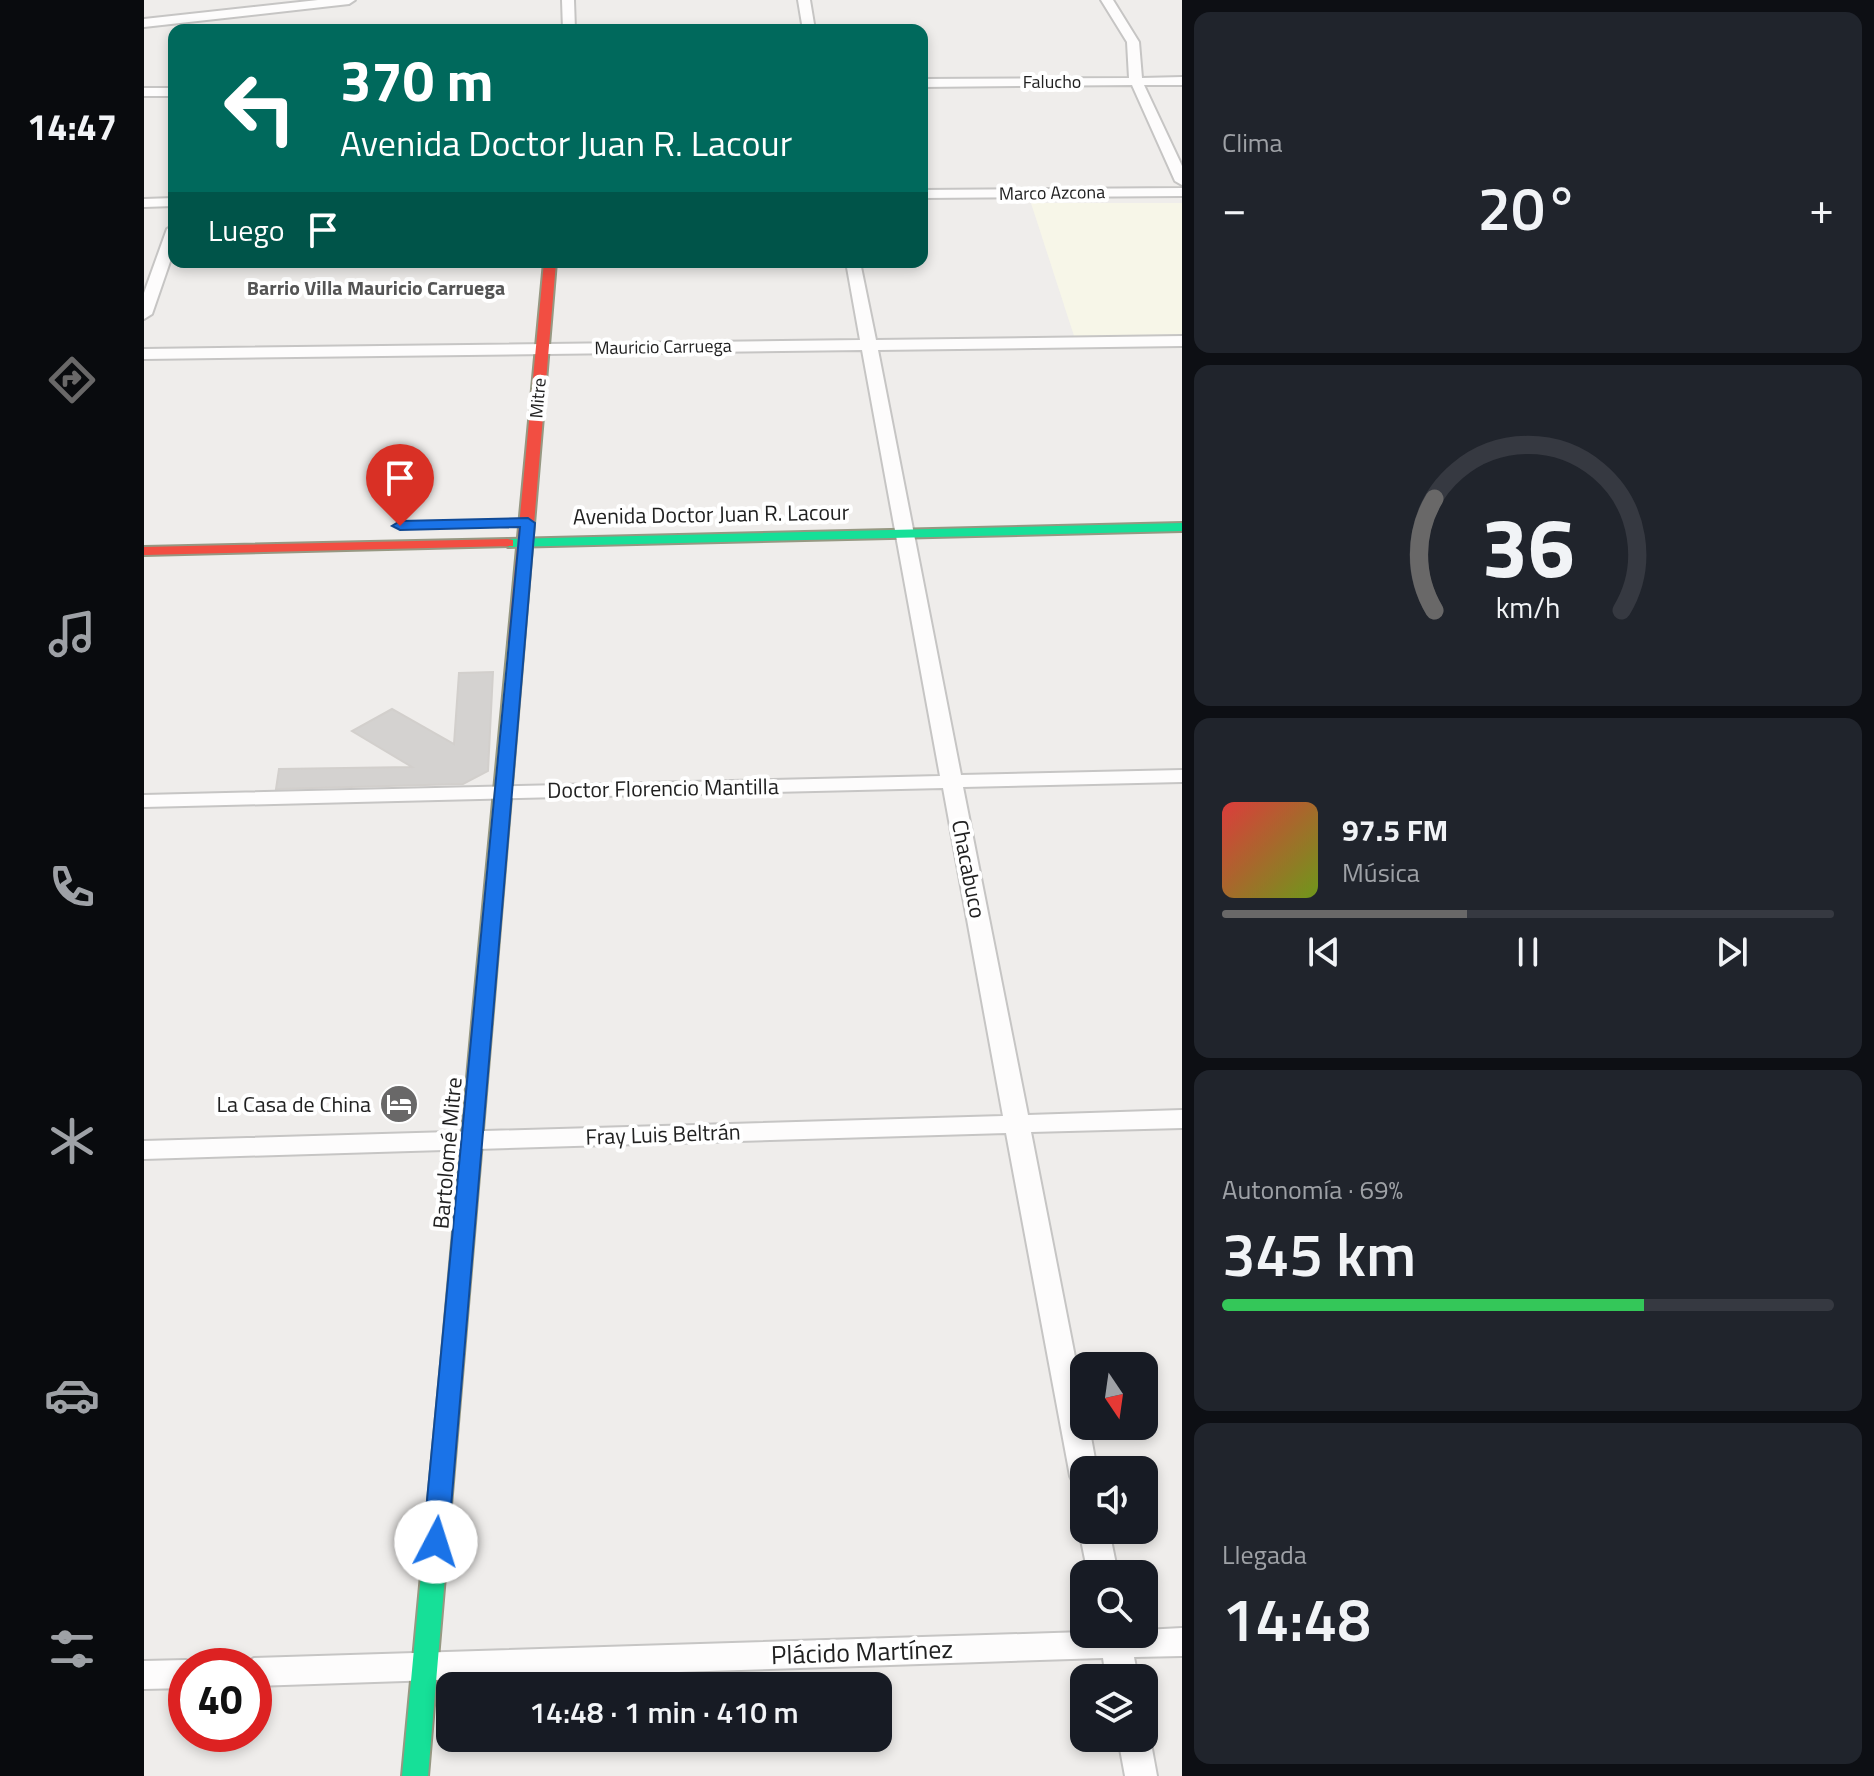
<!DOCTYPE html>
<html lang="es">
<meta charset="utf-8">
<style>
:root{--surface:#171b24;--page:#20242c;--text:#f1f3f6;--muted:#9ea1a6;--line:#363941;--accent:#696868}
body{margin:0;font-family:"Titillium Web",sans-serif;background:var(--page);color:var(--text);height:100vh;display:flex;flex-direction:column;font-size:30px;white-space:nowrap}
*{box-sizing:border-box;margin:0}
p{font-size:26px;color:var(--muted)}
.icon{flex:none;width:44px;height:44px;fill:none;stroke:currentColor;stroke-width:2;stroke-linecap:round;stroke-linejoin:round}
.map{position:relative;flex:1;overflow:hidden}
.side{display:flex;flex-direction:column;gap:12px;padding:12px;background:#0d0f14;width:692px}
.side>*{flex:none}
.top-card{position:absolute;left:24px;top:24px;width:760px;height:244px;border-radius:16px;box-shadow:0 4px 12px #0003;background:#00695c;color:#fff;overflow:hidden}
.needle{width:52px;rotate:167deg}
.buttons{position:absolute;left:926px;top:1352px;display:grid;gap:16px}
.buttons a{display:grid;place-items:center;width:88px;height:88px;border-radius:16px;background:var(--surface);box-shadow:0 4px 12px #0003;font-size:40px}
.speed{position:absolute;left:24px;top:1648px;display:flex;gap:16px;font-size:40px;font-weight:700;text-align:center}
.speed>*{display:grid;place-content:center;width:104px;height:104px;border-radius:50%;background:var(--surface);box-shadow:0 4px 12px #0003;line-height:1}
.speed .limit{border:12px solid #d22;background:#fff;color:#111}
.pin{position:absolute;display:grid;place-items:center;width:68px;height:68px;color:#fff;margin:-82px -34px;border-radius:50% 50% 50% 0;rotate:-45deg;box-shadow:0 0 8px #0007}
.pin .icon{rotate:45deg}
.me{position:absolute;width:88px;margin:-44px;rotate:5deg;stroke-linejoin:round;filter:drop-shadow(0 0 6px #0008)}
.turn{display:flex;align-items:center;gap:28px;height:168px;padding:0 40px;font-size:36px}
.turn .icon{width:104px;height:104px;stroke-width:2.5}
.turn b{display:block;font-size:56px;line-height:68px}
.then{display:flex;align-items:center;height:76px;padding:0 40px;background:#0003;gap:16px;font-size:30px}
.big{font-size:60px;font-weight:600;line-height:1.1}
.side .tile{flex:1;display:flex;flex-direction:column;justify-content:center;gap:12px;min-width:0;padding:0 28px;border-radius:16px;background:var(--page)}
.side .dial{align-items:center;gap:0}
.dial svg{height:208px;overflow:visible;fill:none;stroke:var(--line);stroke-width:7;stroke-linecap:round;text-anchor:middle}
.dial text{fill:var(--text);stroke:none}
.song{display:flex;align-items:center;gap:24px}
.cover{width:96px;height:96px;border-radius:12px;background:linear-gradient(135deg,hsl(0 70% 55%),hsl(80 70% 35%))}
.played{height:8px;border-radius:4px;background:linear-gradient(90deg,var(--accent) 40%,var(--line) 40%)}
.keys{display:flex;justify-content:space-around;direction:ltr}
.heat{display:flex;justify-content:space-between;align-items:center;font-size:44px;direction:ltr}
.charge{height:12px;border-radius:6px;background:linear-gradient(90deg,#34c759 69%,var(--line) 0)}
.trip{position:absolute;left:292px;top:1672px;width:456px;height:80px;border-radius:16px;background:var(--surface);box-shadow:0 4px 12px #0003;font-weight:600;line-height:80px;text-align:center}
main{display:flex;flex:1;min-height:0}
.dock{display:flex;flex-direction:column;width:144px;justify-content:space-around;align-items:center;background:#090b0e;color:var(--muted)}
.dock .icon{width:56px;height:56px}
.dock .selected{color:var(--accent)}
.dock b{font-size:36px;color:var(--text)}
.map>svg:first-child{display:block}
</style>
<main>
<nav class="dock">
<b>14:47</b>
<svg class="icon selected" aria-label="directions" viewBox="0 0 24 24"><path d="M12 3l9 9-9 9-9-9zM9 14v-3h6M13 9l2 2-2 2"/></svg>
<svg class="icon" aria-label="music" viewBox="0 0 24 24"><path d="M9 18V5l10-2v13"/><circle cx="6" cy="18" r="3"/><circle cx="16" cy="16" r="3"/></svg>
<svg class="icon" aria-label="phone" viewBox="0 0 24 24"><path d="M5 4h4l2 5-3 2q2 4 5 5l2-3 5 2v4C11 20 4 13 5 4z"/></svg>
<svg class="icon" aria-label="climate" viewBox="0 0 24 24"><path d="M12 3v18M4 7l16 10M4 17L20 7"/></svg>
<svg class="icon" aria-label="car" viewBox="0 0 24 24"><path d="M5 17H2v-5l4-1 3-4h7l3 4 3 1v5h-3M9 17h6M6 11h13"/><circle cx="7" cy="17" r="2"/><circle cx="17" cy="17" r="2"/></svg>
<svg class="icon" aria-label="filters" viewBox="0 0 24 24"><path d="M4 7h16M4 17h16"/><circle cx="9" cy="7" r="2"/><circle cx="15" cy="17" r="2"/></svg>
</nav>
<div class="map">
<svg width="1038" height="1776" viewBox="0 0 1038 1776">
<rect width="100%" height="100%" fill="#efedeb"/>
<path fill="#f7f6e8" d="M887,203H1038V337L931,339Z"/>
<path fill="#d4d2d0" stroke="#d2cfcc" stroke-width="2" d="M349,672L344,771L319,784L132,789L135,769L268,767L208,731L248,709L310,744L315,673Z"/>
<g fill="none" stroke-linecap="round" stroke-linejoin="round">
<defs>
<path id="street" d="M174,0H211L205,4L0,27V19Z
M418,0H430L431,30H419Z
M654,0H666L671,30H659Z
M957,0H969L995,42L998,78L1038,77V85H1000L1038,166V185L1031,181L988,85L778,87V79L985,78L983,42Z
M0,88H30V96H0Z
M1038,188V196L778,198V190Z
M30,198V206L0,207V199Z
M30,225V250L8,314L0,319V293L23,229Z
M702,262H716L732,340L1038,336V346L734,350L817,775L1038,770V782L819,787L884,1115L1038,1110V1128L887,1132L940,1403V1426H945L953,1470H940V1488L930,1484L926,1476L862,1133L0,1159V1141L859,1116L799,788L0,807V795L796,776L718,350L0,359V349L716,340Z
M940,1521V1530H965L974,1574H944L935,1530Z
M1038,1628V1656L990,1657L994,1678H962L959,1658L110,1686V1666H97L110,1658L940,1632L1000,1634V1630Z
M42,1660L54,1666H42V1688L0,1689V1661Z
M1000,1727L1006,1738L1013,1776H981L974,1738H1000Z"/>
<path id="fast" d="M1038,523V531L364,547L357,543L364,539Z
M309,1344L317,1347L320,1353L284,1776H258L298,1353L301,1347Z"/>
<path id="slow" d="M372,638L380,643L348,1023L338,1029L328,1023L364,643Z"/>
<path id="jam" d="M400,262H412L380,643L372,648L364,643Z
M364,539L369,540V546L0,555V547Z
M338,1017L348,1023L320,1353L317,1359L309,1362L301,1359L298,1353L328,1023Z"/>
</defs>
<use href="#street" stroke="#c6c5c4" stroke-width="4"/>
<use href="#fast" stroke="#969882" stroke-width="4"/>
<use href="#slow" stroke="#969882" stroke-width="4"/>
<use href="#jam" stroke="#969882" stroke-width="4"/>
<use href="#street" fill="#fdfcfc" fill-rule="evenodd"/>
<use href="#fast" fill="#16e098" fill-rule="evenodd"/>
<use href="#slow" fill="#ffcf43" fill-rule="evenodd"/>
<use href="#jam" fill="#f24e42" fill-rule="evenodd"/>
</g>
<path fill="#1a73e8" stroke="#114b97" stroke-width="2" d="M384,518L391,523L304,1542L300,1550L292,1553L283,1550L279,1542L376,527L256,530L248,526L256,521Z"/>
<defs>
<symbol id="hotel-disc" viewBox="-11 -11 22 22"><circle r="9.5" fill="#696868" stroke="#fff"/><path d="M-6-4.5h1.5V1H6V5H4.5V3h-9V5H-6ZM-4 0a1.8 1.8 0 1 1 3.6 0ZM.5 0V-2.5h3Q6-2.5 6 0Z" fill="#fff"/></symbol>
</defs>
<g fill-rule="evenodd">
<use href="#hotel-disc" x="233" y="1082" width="44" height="44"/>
</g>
<g text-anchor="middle" stroke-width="8" stroke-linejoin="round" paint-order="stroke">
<g font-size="18" fill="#212121" stroke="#fff">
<text x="908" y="88">Falucho</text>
<text transform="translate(908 193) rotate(-1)" y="6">Marco Azcona</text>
<text transform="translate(519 347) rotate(-1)" y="6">Mauricio Carruega</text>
<text transform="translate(394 398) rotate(-85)" y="6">Mitre</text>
</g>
<g font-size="20" font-weight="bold" fill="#545454" stroke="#fff">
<text x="232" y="295">Barrio Villa Mauricio Carruega</text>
</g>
<g font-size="22" fill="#212121" stroke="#fff">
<text transform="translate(567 514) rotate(-1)" y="8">Avenida Doctor Juan R. Lacour</text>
<text transform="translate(519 788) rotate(-1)" y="8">Doctor Florencio Mantilla</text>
<text transform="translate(825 869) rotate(79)" y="8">Chacabuco</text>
<text transform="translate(519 1134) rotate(-2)" y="8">Fray Luis Beltrán</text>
<text transform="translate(303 1153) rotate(-85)" y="8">Bartolomé Mitre</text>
</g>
<g font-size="22" fill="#212121" stroke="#fff" text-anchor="end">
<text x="227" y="1112">La Casa de China</text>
</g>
<g font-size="26" fill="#212121" stroke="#fff">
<text transform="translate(718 1652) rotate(-2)" y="9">Plácido Martínez</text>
</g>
</g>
</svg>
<div class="buttons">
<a><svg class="needle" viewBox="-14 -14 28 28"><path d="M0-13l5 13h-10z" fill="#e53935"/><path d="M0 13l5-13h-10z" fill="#9ea1a6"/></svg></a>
<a><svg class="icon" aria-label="sound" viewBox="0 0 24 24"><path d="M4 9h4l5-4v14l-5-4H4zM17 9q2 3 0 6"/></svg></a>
<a><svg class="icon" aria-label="search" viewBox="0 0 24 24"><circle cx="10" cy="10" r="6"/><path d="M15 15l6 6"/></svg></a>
<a><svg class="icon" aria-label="layers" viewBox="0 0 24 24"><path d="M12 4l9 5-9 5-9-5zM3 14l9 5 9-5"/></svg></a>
</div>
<div class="speed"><div class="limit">40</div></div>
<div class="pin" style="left:256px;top:526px;background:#d93025"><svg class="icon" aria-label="arrive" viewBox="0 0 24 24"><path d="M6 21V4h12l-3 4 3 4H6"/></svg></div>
<svg class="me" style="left:292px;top:1542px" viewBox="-20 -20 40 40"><circle r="19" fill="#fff"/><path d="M0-13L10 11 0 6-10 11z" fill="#1a73e8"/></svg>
<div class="trip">14:48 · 1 min · 410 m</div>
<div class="top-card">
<div class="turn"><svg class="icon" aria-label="left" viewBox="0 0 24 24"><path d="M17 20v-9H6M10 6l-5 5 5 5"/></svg><div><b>370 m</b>Avenida Doctor Juan R. Lacour</div></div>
<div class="then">Luego<svg class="icon" aria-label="arrive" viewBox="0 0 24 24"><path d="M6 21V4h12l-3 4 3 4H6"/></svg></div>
</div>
</div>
<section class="side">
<div class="tile"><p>Clima</p>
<div class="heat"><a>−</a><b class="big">20°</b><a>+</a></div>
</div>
<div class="tile dial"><svg viewBox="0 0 100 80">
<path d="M14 69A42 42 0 1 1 86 69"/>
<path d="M14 69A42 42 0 0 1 14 26" stroke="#696868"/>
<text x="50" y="56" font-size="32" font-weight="700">36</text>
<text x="50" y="72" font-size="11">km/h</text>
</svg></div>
<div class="tile">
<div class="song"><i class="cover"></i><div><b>97.5 FM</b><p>Música</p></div></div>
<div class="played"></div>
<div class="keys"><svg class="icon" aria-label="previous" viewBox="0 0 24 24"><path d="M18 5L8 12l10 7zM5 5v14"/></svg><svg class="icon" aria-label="pause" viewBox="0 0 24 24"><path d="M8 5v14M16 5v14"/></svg><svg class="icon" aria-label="next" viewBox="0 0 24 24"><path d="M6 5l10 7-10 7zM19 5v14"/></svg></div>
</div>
<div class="tile"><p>Autonomía · 69%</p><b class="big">345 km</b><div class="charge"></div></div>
<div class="tile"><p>Llegada</p><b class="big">14:48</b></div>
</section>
</main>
